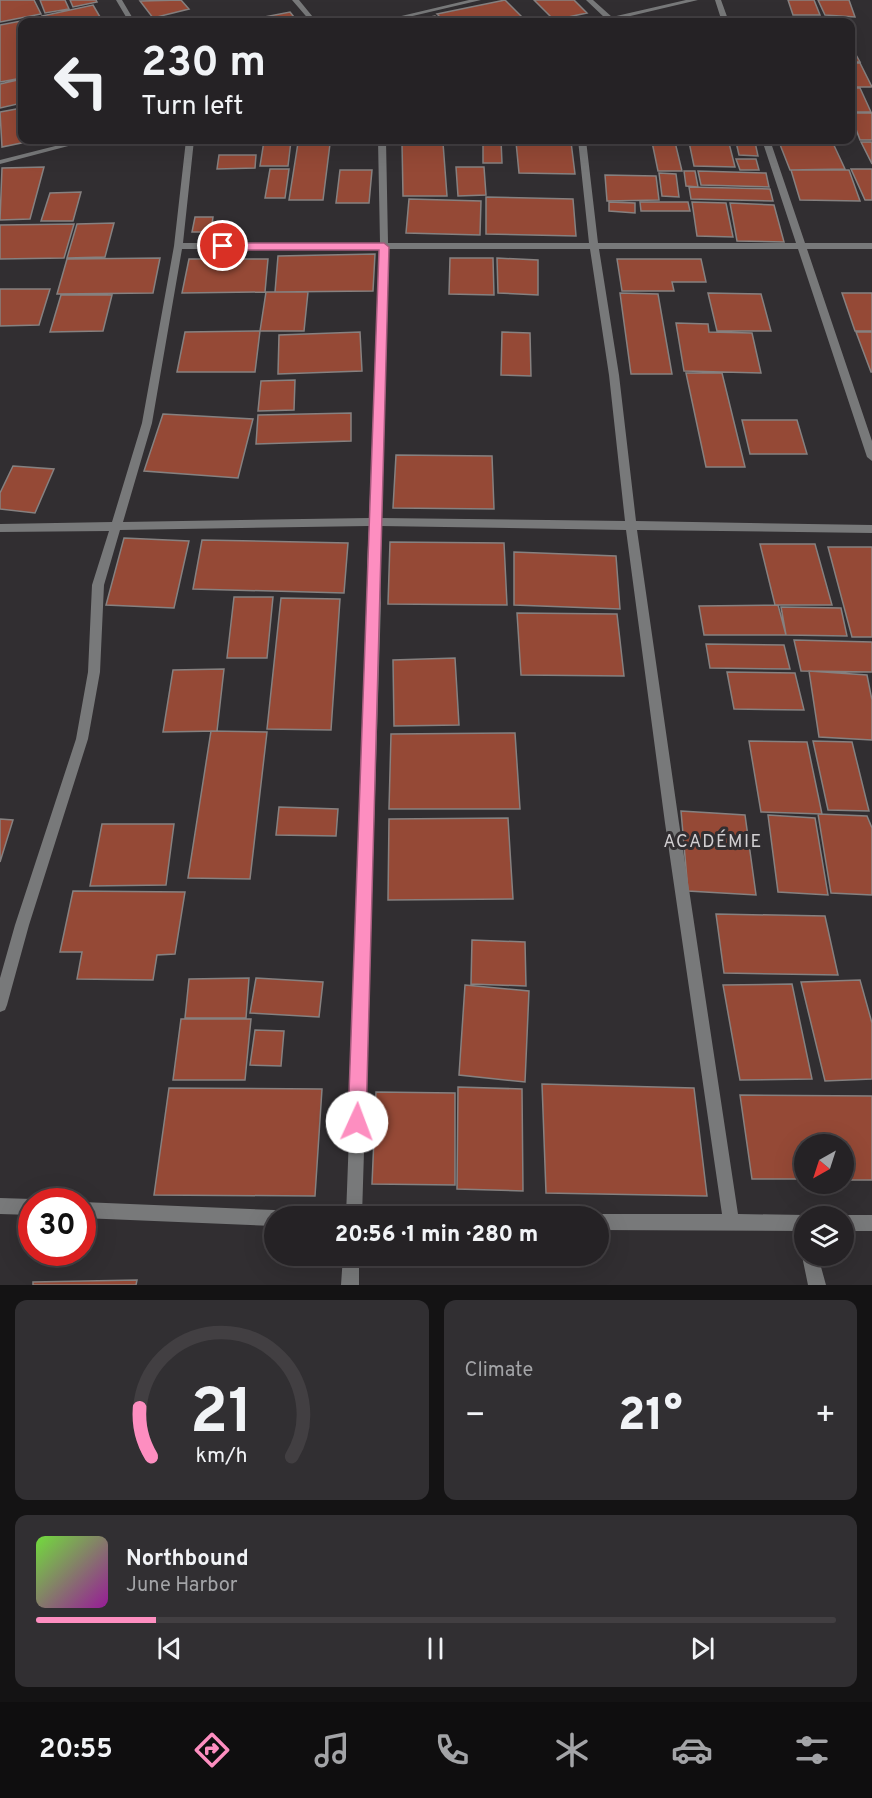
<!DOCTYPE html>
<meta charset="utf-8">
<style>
:root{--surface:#252225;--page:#312f32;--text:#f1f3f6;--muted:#a3a4a7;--line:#423f42;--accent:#fd8ec0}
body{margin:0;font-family:Overpass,sans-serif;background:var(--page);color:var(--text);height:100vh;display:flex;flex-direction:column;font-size:22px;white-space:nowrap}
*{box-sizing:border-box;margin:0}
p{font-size:20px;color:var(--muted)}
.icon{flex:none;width:33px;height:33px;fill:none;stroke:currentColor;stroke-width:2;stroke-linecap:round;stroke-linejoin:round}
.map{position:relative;height:1285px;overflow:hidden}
.side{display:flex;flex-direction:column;gap:15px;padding:15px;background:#141314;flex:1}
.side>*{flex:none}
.guide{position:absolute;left:18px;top:18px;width:837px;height:126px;border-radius:12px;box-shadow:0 6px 24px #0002,0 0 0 2px var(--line);background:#252225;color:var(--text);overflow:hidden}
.needle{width:39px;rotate:219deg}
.buttons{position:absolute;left:794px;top:1134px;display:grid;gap:12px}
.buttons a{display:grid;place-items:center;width:60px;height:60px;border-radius:50%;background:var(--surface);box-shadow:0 6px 24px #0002,0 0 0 2px var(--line);font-size:30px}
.speed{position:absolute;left:18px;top:1188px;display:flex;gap:12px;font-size:30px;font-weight:700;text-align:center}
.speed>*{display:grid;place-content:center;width:78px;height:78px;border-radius:50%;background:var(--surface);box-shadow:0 6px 24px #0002,0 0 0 2px var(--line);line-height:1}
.speed .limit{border:9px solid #d22;background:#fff;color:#111}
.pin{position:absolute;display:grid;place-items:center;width:51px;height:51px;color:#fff;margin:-26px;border:3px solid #fff;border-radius:50%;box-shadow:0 2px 6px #0007}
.me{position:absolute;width:66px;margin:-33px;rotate:2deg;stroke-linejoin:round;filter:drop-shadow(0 0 4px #0008)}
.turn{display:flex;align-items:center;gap:21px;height:126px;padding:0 24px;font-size:27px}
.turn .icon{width:78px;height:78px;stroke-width:2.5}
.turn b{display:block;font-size:42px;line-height:51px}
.big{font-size:45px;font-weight:800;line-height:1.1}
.side .card{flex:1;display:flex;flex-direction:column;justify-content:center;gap:9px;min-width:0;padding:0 21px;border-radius:12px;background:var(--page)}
.side .dial{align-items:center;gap:0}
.dial svg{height:156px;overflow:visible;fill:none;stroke:var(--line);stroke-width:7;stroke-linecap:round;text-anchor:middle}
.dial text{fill:var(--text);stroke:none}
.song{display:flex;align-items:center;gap:18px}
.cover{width:72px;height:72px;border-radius:9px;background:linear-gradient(135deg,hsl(100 70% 55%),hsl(300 70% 35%))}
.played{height:6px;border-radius:3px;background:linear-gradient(90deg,var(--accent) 15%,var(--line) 15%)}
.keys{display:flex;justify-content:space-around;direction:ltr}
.heat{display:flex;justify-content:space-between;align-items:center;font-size:33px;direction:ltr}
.side .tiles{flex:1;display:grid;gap:15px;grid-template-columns:1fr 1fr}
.card:last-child{grid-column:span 2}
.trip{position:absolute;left:264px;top:1206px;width:345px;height:60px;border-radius:30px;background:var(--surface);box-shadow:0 6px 24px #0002,0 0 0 2px var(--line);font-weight:800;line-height:60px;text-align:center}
.tabs{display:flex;height:96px;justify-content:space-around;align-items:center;background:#0f0e0f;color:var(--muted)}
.tabs .icon{width:42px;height:42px}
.tabs .current{color:var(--accent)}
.tabs b{font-size:27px;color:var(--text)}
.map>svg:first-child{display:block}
</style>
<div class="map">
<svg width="872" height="1285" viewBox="0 0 872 1285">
<rect width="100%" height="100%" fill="#312e31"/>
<path fill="#954936" stroke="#868180" stroke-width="1.5" d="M0,0H34L41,14L0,22Z
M40,0H65L69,9L45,13Z
M70,0H96L97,2L73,7Z
M181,0L189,9L153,18L140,1Z
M505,0L527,22H445L437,14Z
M534,0H574L587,13L554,20Z
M788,0H814L820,15H793Z
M818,0H849L855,17L825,15Z
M93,5L103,22H45L42,16Z
M290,12L298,22H238Z
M435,16L440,22H405Z
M42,17L44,22H22V78L0,82V25Z
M779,18L812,19L813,22H781Z
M850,44L860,62H850Z
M850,63H860L872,87H850Z
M22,79V103L0,108V84Z
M850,88H860L871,112H850Z
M22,108V140H36L2,147L0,112Z
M850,113H872V140H860Z
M483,140H501L502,163H483Z
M264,141H291L288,166H260Z
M832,141L845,169L790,170L779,142Z
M516,142H571L575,174L519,173Z
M652,142H675L682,171H658Z
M689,142L729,143L735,167L694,166Z
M736,142H755L758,156L739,155Z
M861,142H872V164Z
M298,143L330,144L323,200H289Z
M402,143H443L447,196H403Z
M219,155H256L255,168L217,169Z
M736,159H756L759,170H740Z
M44,167L30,219L0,220L2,168Z
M456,167H484L486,195L458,196Z
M270,169H289L285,198H265Z
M851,169H872V200H865Z
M340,170H372L369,203H336Z
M791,170H849L860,201L800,200Z
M684,171H695L698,187L686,186Z
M698,171L766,173L769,187L701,185Z
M659,173L676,174L679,197L662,196Z
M605,175L656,176L659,200L607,201Z
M689,187L770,189L773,201L691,199Z
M81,192L73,221H41L50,193Z
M486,197L573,199L576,236L486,234Z
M409,199L481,201L480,235L406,233Z
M609,202L635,203V213L609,211Z
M640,202H688L690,211H641Z
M692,202L726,203L733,237L697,236Z
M730,203L774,205L784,242L737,241Z
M195,217H213L211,232H192Z
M114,223L105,257L67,258L77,224Z
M74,224L64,258L0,259V225Z
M375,254L373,291L275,292L278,256Z
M160,258L153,293L57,294L67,259Z
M450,258H493L494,295L449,294Z
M497,258L538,260V295L498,293Z
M189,259H268L265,292L182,293Z
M617,259H701L706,282H672L674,291H622Z
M0,289H50L39,325L0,326Z
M266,292H308L304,331H260Z
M620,293L658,294L672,374H631Z
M708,293L761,294L771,331H717Z
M842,293H872V331H855Z
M61,295H112L103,331L50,332Z
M676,323L708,324L709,332L752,333L761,373L684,371Z
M260,331L255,372H177L185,332Z
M360,332L362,371L278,374L279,335Z
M502,332L530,333L531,376L501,375Z
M856,332H872V372H871Z
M686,373H722L745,467H706Z
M295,380L294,410L258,411L261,381Z
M351,413V441L256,444L258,415Z
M163,414L253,419L238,478L144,471Z
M742,420H797L807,454H750Z
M396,455L492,456L494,509L393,508Z
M13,466L54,469L35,513L0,509V493Z
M124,538L189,541L174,608L106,605Z
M202,540L348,543L344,593L193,589Z
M390,542L504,543L507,605L388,604Z
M760,544H815L832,605H775Z
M828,547H872V637H852Z
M514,552L616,556L620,609L514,605Z
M234,597H273L267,658H227Z
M281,598L340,599L331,730L267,729Z
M778,605L786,635H704L699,606Z
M781,607L841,608L847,636L786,635Z
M517,613L617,614L624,676L521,675Z
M794,640L872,642V672L801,671Z
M706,644L784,645L790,669L710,668Z
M455,658L459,725L394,726L393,660Z
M224,669L217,731L163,732L173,670Z
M809,671L867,675L872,700V740L819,737Z
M727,672L795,673L804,710L734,709Z
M211,731L267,732L250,879L188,878Z
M515,733L520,809H389L391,734Z
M749,741L807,742L822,814L761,812Z
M813,741L852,742L869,811L828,810Z
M279,807L338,809L336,836L276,835Z
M681,811L745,815L756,895L688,891Z
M818,814L867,816L872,828V895L831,893Z
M768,815L815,818L828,895L778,892Z
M508,818L513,899L388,900L389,819Z
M0,819L13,820L0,862Z
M102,824H174L166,885L90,886Z
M73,891L185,892L175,954L157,955L153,980L77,979L82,952H60Z
M716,914L825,916L838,975L724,973Z
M472,940L525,942L526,986L471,984Z
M249,978L246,1018H185L189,979Z
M256,978L323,982L319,1017L250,1013Z
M860,980L872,1023V1079L825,1081L801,982Z
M792,984L812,1079L740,1080L723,985Z
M465,985L529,991L525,1082L459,1075Z
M181,1019H251L245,1080H173Z
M255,1030L284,1031L281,1066L250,1065Z
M542,1084L694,1088L707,1196L546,1193Z
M458,1087L522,1089L523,1191L457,1189Z
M169,1088L322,1089L315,1196L154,1195Z
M376,1092L455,1093V1185L372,1184Z
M740,1095L872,1096V1180H843V1144H804V1179H752Z
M137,1280L136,1285H33V1282Z"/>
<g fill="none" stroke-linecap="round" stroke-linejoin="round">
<path fill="#78797a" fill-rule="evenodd" d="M116,0H122L135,22H129Z
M292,0H299L317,22H311Z
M469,0H481L387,22H376Z
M586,0H593L612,17L686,0H698L605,22H595V20L605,18Z
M715,0H721L729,22H722Z
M79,140H91L0,164V160Z
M186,140H194L183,243H380L378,140H386L388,243H589L578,140H586L598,243H796L762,140H770L805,243H872V249H807L872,441V461L867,457L798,249H599L619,375L636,521L872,525V533L637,530L679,823L738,1214L804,1215L808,1216H804V1231L598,1230V1216H592L598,1214H722L665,823L626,530L380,526L379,564L381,603L362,1216H346L369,603L367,564L369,526L120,530L104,585L100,672L88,739L29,925L7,1005L5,1010L0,1012V978L15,925L76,739L88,672L92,585L109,531L0,532V524L112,522L142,423L174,246ZM182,249H380L369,518L123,522L152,423ZM388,249H590L609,375L625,521L380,518Z
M0,1198L32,1199L38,1202H32V1215L0,1214Z
M82,1202L274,1210L280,1212L282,1216H274V1226L82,1218Z
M843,1215H872V1231H843V1216H839Z
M804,1250V1256H818L826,1285H808L802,1256Z
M343,1256H359V1285H341Z"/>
</g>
<path fill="#fd8ec0" stroke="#a45c7d" stroke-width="1.5" d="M384,243L389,247L366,1122L363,1129L357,1131L350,1129L348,1122L379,250H223L218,246L223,243Z"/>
<g text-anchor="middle" stroke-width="6" stroke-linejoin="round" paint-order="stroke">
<g font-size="18" letter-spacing="1.5" fill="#d3d0d3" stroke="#312e31">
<text x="713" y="847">ACADÉMIE</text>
</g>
</g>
</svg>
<div class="buttons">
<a><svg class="needle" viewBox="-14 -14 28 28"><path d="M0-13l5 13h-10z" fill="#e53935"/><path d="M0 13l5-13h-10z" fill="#a3a4a7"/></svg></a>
<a><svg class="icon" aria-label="layers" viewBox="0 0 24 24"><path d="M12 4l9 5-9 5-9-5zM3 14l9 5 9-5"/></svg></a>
</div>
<div class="speed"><div class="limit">30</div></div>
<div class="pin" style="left:223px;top:246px;background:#d93025"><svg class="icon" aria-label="arrive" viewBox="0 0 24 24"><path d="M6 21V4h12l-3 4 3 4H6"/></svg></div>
<svg class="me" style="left:357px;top:1122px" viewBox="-20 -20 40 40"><circle r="19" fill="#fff"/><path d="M0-13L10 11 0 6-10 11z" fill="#fd8ec0"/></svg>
<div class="trip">20:56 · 1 min · 280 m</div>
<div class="guide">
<div class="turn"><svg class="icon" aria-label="left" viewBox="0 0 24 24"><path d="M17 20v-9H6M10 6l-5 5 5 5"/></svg><div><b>230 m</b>Turn left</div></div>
</div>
</div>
<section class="side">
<div class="tiles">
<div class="card dial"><svg viewBox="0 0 100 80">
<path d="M14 69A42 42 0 1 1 86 69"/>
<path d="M14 69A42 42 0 0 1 8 44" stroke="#fd8ec0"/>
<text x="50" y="56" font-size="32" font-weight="700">21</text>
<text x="50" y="72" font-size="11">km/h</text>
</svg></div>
<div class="card"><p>Climate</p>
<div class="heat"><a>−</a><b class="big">21°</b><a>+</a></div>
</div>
<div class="card">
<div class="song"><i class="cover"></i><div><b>Northbound</b><p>June Harbor</p></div></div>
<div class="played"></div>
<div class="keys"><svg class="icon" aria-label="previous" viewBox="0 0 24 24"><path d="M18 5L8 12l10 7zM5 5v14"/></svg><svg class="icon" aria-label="pause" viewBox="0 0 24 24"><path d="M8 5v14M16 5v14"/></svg><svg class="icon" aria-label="next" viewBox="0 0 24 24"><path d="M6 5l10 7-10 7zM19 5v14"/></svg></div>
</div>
</div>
</section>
<nav class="tabs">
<b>20:55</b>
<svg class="icon current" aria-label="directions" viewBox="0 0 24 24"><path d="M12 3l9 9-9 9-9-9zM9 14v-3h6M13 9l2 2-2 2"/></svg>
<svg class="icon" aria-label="music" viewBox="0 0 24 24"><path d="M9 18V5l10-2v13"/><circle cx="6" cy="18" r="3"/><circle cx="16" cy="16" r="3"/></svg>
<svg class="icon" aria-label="phone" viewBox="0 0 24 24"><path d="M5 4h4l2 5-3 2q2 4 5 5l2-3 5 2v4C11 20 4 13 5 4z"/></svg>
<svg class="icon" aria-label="climate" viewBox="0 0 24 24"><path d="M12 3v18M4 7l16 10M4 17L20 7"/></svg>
<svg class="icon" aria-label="car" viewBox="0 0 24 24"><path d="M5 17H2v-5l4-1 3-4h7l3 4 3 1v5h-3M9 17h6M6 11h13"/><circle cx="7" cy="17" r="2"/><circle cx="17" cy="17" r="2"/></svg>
<svg class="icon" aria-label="filters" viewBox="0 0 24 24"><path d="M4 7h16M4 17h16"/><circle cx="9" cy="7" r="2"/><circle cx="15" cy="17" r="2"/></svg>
</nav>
